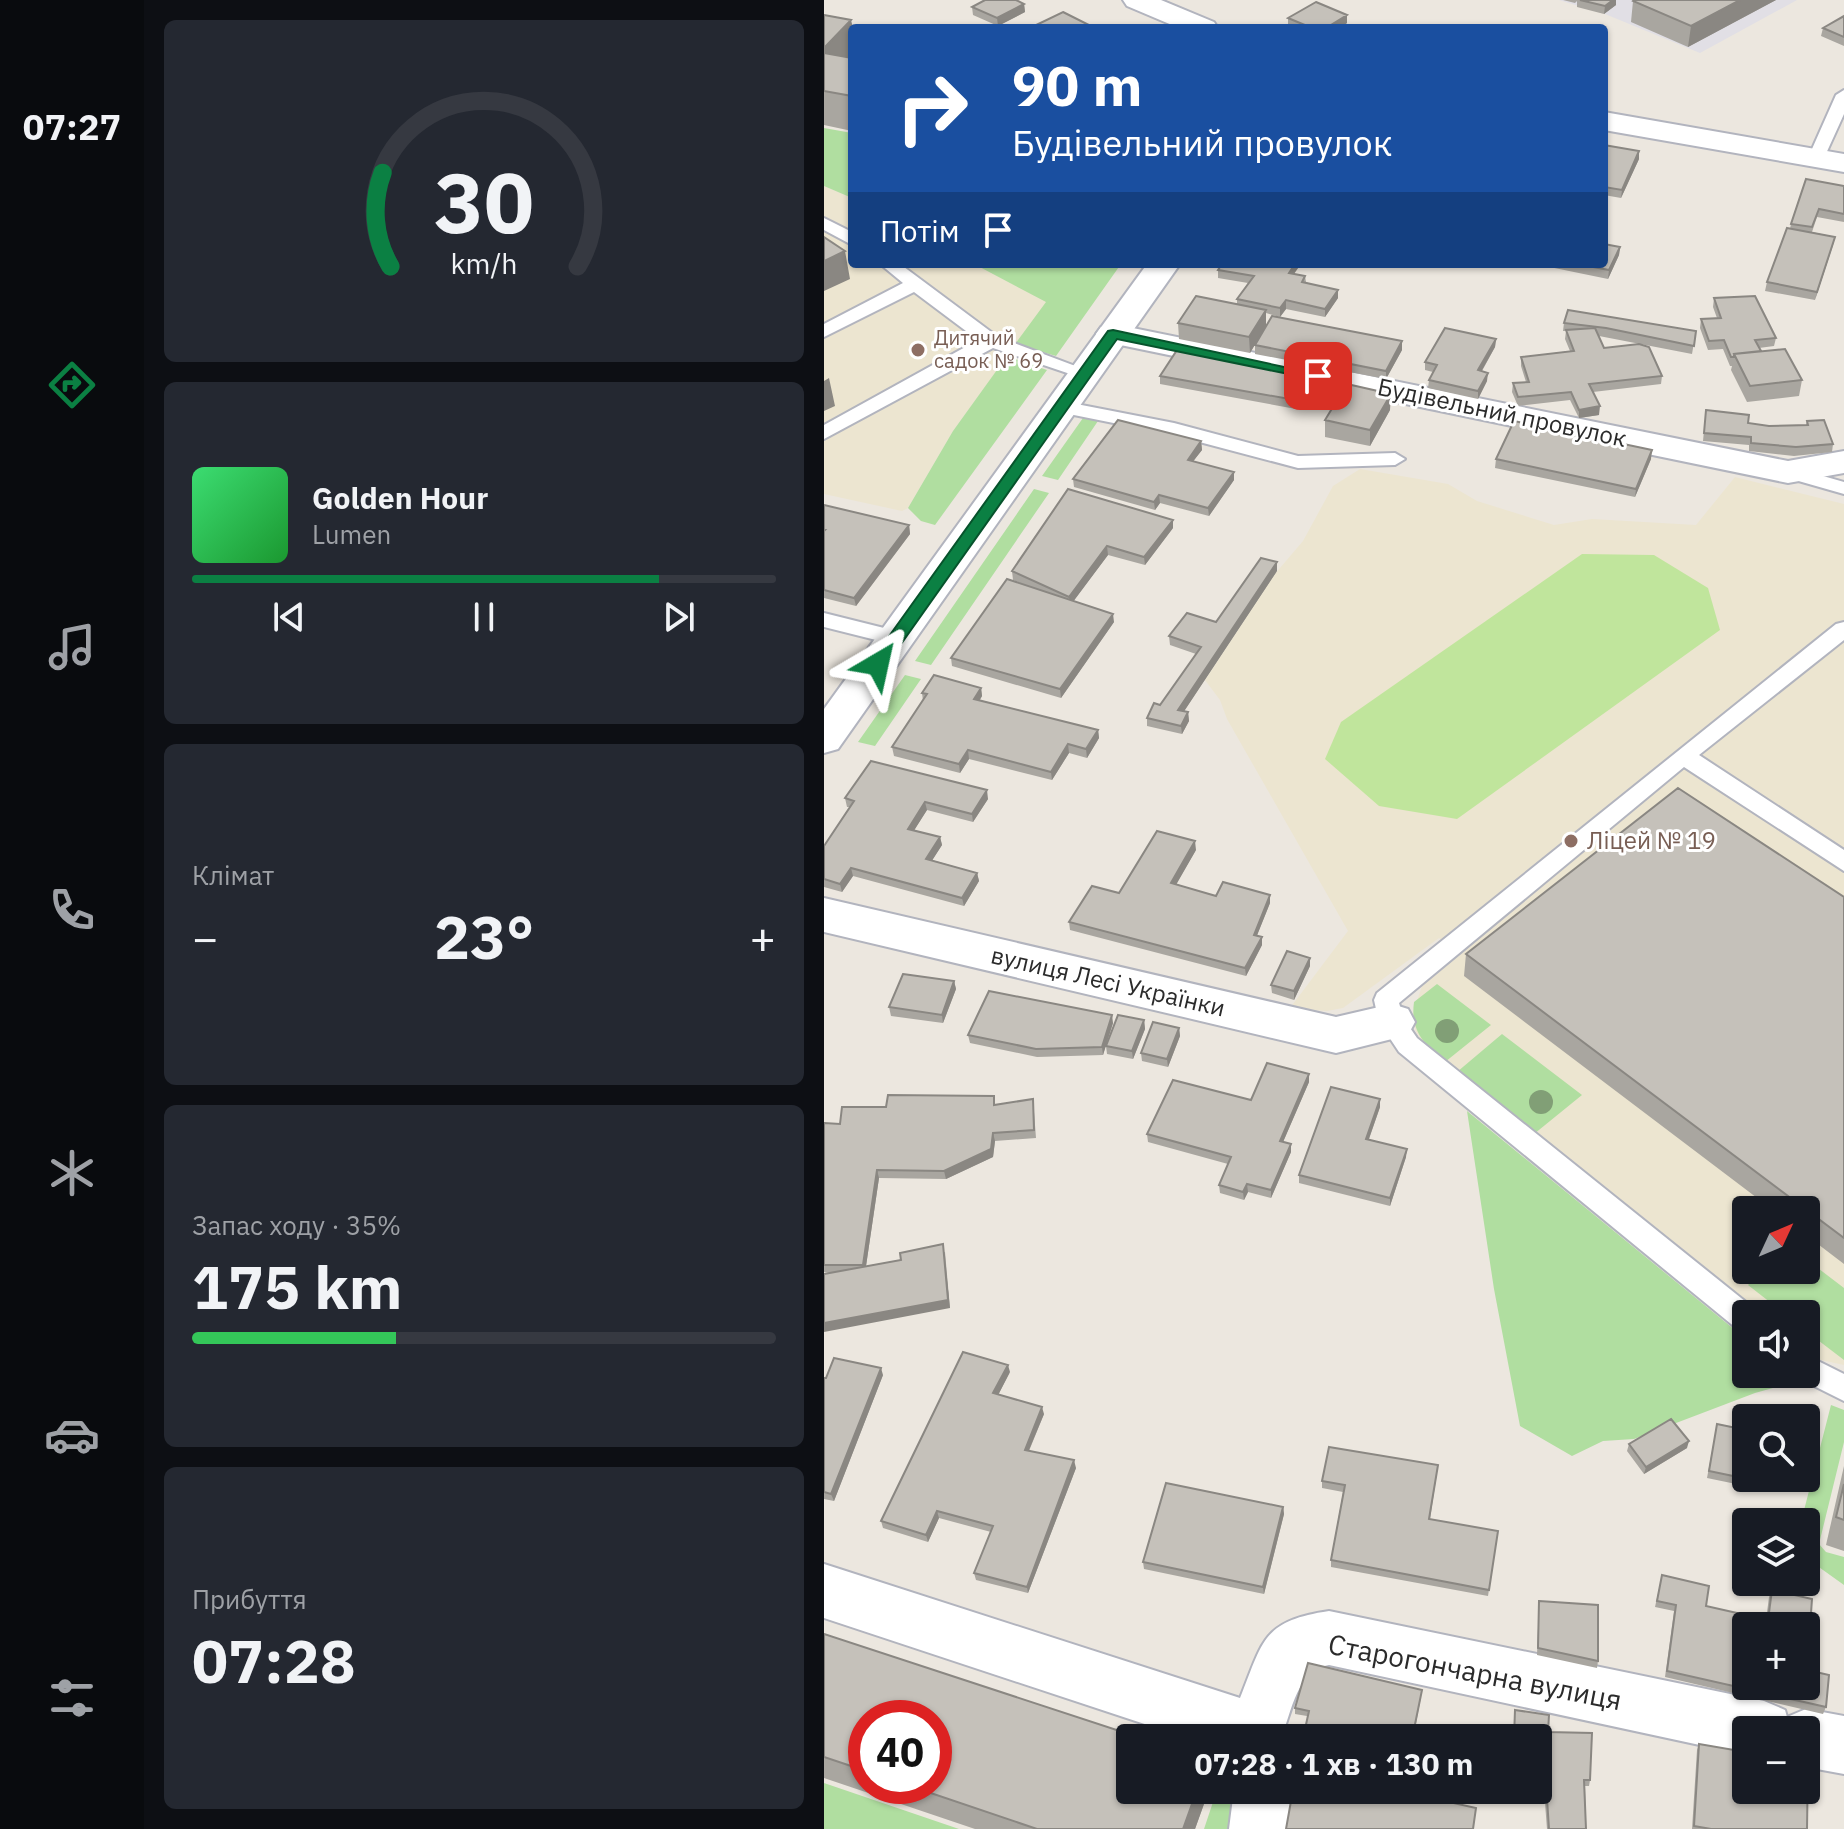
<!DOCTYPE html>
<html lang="uk">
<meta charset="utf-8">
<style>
:root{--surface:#171b24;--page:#242831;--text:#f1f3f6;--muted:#9ea1a6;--line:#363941;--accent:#0b8043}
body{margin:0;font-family:"IBM Plex Sans",sans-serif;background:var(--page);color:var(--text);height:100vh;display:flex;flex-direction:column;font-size:30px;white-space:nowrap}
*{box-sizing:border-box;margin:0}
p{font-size:26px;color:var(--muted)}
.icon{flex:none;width:44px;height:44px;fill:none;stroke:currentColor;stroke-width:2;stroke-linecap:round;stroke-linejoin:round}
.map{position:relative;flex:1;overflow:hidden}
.panel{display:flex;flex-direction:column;gap:20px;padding:20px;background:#0d0f14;width:680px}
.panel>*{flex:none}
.guide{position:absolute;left:24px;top:24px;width:760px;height:244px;border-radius:8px;box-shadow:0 2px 6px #0004;background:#1a4fa0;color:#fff;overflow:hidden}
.needle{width:52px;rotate:46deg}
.buttons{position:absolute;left:908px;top:1196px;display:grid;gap:16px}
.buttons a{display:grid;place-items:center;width:88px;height:88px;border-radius:8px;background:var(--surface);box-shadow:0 2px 6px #0004;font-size:40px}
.speed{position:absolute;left:24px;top:1700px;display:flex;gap:16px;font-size:40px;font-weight:700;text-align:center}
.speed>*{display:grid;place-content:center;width:104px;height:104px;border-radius:50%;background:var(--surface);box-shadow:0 2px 6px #0004;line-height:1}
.speed .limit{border:12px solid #d22;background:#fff;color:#111}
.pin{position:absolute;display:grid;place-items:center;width:68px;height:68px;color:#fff;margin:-34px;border-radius:16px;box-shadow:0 4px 12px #0006}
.me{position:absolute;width:88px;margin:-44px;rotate:36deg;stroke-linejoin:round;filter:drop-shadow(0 0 6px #0008)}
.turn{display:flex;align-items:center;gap:28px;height:168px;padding:0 32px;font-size:36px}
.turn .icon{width:104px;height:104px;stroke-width:2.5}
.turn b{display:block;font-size:56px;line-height:68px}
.then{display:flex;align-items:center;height:76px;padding:0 32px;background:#0003;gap:16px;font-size:30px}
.big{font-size:60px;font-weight:700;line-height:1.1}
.panel .tile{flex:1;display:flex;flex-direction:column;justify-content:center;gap:12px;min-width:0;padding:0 28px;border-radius:12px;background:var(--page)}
.panel .dial{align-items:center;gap:0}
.dial svg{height:208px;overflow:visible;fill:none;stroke:var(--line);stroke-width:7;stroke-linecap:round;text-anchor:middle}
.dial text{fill:var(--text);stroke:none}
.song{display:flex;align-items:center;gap:24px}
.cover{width:96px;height:96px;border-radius:12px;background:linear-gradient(135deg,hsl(140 70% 55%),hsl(130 70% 35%))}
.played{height:8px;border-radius:4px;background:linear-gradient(90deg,var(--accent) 80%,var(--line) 80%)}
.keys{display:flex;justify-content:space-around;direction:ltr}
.heat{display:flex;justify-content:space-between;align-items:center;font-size:44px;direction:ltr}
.charge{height:12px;border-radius:6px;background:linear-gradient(90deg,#34c759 35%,var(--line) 0)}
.trip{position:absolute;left:292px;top:1724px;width:436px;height:80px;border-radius:8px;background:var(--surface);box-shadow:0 2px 6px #0004;font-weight:700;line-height:80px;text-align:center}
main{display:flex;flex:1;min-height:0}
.menu{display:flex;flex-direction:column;width:144px;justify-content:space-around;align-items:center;background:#090b0e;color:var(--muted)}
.menu .icon{width:56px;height:56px}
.menu .selected{color:var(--accent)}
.menu b{font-size:36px;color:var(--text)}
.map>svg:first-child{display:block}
</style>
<main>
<nav class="menu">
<b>07:27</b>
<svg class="icon selected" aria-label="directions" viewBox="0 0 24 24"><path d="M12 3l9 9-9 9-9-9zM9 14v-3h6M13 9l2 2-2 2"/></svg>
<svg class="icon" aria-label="music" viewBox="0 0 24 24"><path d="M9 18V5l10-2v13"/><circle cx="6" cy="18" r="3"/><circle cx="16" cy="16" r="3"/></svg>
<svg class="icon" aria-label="phone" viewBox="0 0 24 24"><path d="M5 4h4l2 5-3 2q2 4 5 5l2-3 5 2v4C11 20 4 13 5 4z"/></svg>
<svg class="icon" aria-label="climate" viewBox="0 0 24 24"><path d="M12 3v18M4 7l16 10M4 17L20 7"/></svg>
<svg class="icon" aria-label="car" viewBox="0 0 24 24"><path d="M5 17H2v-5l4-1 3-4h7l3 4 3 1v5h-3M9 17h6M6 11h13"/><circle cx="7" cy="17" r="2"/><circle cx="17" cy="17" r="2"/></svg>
<svg class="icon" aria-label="filters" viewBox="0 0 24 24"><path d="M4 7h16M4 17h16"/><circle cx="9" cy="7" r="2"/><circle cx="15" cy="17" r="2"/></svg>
</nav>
<section class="panel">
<div class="tile dial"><svg viewBox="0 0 100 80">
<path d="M14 69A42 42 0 1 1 86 69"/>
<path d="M14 69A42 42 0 0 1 11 33" stroke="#0b8043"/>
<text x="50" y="56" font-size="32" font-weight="700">30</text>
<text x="50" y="72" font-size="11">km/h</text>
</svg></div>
<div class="tile">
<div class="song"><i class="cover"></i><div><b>Golden Hour</b><p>Lumen</p></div></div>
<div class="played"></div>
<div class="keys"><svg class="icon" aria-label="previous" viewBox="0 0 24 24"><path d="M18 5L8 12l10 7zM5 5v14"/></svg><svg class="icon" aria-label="pause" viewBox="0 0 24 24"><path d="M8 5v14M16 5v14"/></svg><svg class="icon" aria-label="next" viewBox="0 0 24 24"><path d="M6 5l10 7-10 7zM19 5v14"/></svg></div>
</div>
<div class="tile"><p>Клімат</p>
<div class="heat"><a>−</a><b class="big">23°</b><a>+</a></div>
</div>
<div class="tile"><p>Запас ходу · 35%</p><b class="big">175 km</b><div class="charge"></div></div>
<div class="tile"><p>Прибуття</p><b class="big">07:28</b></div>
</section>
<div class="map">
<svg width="1020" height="1829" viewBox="0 0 1020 1829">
<rect width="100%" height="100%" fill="#ece7df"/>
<path fill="#e1dfe5" d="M735,0H973L876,53L781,14Z"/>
<path fill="#ece5d0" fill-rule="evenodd" d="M0,186L28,198V264H150L223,302L129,431L84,508L78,511L0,494Z
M536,469L624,484L653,501L730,525L768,519L872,525L911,477L1020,504V1365L997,1360L982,1351V1314H934L603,1048L592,1032L588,1016L599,983L625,945L615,938L519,1008L503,1011L466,1008L524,931L403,719L396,700L381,680L450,575L479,541L509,486ZM922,1210H982V1270H922Z"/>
<path fill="#b0dea0" d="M0,128L28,133V198L0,186Z
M150,264H297L232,356L191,344L222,302Z
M183,356L223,370L111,525L97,521L84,508L129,431Z
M259,418L274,421L234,480L218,476Z
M210,489L225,493L107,665L91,661Z
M81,675L97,679L51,746L34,742Z
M613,984L667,1025L621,1062C600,1045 586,1030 590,1002Z
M678,1034L758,1095L710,1134L633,1072Z
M643,1111L922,1339V1374H965L974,1381L931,1393L810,1439L779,1441L748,1456L696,1426L670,1289Z
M982,1259L1020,1288V1360L982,1331V1314H961L924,1285L938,1270H982Z
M1007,1405L1020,1410V1442L995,1544L1002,1552L1020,1557V1585L985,1560L982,1522H977Z
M0,1783L135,1829H0Z
M393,1790H413L409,1829H380Z"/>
<path fill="#c0e59c" d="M758,554L830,555L884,588L896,630L633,819L555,806L501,759L517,722Z"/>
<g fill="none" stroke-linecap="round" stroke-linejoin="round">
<defs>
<path id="service" d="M1020,90V114L1000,158L998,162H986L984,158L1012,95Z
M0,218L28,232V245L0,230Z
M56,264H76L174,337L270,373L261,379L169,348L0,439V425L154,340L90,292L0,337V324L79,283Z
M237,401L350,423L474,456L571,453L581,459L571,465L474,468L349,435L230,411L227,407L230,403Z
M964,466L1020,482V494L957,476L954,472Z
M0,613L80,633L83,638L72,645L0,627Z
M1020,622V640L875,755L1020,850V871L860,767L575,1003L580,1019L593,1038L932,1310L934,1314H922V1331L912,1328L575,1052L555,1022L550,1000L553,993L1012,624Z
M982,1355L1020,1374V1401L972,1377L971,1374H982Z"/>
<path id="minor" d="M289,324L964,461L1020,451V473L964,483L277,341L272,334L277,327Z
M0,898L512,1017L568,1004L584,1009L591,1022L584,1035L512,1053L0,932Z
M0,1564L416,1698C439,1641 438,1621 505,1611L940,1701L961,1710L963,1717L982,1709L1020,1716V1774L982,1767V1730H922V1755L505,1665C473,1670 468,1711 457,1738H363L0,1618Z
M410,1790H470L465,1829H405Z"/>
<path id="tertiary" d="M299,0H337L390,22L394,28H355L303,6Z
M780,112L1020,154V172L780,130Z
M323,264H356L14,749L0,753V709Z"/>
</defs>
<use href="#service" stroke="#b2b4be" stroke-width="4"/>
<use href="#minor" stroke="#b2b4be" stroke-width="4"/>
<use href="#tertiary" stroke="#b2b4be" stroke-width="4"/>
<use href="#service" fill="#fff" fill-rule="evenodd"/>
<use href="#minor" fill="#fff" fill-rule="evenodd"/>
<use href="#tertiary" fill="#fff" fill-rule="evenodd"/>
</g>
<g fill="#819f76">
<circle cx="623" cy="1031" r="12"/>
<circle cx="717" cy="1102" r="12"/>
</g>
<path fill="#a9a6a0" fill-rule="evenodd" d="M739,0H792V5L780,14L753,7V1L751,3Z
M952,0L864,47L807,22L809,1Z
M200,4L201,12L174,26L149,15L148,7Z
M0,15L28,58V131L0,125Z
M1020,16V46L997,36L999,28Z
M464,18L523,23L515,28H468L464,26Z
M780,145L815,151V159L797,198L780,195Z
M1020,186V222L993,217L988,232L1011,237L991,300L941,291L943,282L966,229L967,224Z
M796,247L795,255L784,279L711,264H780Z
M394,270L470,274L481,276L482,282L514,298L501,317L462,309L456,317L442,313V326L426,353L355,339L354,323L413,304V299L424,283L394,278Z
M890,298L952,338L950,346L935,348L937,351L978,380L975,396L923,402L907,370L908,366H906L899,349L884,350L876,328L877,319L893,318L889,307Z
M740,323L872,331L868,354L775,336L780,348L838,376L837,384L769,392L775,415L755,418L746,400L694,406L688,392L689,383L702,382L697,366V357L746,351L741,339L742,331H739Z
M672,339L671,347L658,371L663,381L654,399L604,388L605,380L609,372L601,370V362Z
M578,341V350L562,379L431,354V345Z
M336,376H485V385L472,409L336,384Z
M566,410L546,446L501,437V420Z
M882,410L924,423L945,426L982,425L983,421L1009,444L1008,452L970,456L925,451V445L879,441Z
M377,441L378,450L369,461L410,480L385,516L336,503L331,510L250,487L249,479Z
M672,459H827L811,497L671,468Z
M0,505L85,525L86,534L32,606L0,598Z
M349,528L321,565L284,555L249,601L290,622L237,698L128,666L127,658L201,585L189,580L188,571Z
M453,571L360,711L364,712L365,721L358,734L323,726V718L336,705L372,654L346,645L345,636L392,622Z
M157,688L158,696L156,700L274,730L275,738L263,758L245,753L228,780L145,759L136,773L70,756L68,747L99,701L98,693Z
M21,798L164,799L149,822L103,810L90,830L116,837L118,845L108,860L153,873L155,881L140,906L29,876L18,892L0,887V846L26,807H23Z
M372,850L352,884L392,896L446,903L433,935L438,945L422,976L246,930L245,922Z
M1020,897V1264L982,1235V1210H949L640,976L642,954Z
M486,958V966L470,1000L448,993L447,985Z
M130,981L132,989L119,1023L67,1016L65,1007Z
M320,1020L321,1029L309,1059L283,1054L282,1046Z
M289,1023L279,1055L213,1057L146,1043L144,1035Z
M355,1028L356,1036L344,1067L318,1061L317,1053Z
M485,1074V1082L459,1142L467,1144V1152L447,1198L424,1192L420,1200L396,1193L395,1185L404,1164L324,1142L323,1134L427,1100Z
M209,1099L212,1138L171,1141L169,1157L122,1179L55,1178L42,1266L121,1252L126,1308L6,1273L0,1272V1123L16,1124L62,1107L172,1105Z
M556,1099V1107L545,1139L582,1157L566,1206L475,1183V1175Z
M186,1372L174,1395L220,1414L205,1451L252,1468L204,1593L152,1580L150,1573L167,1532L115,1518L104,1542L59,1528L57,1521Z
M59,1375L10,1501L0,1499V1378Z
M893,1424L922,1429V1476L918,1475L922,1431L912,1484L883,1478Z
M805,1444L863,1448L820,1474L803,1451Z
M1020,1466V1551L1002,1545Z
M613,1473L606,1519L674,1531L664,1596L507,1567V1560L519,1492L498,1488V1481Z
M932,1478H948L947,1481Z
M459,1507L460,1514L440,1594L320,1569L319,1562Z
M838,1575L882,1606L942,1620L945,1597L948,1590L983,1670L1002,1707L999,1714L841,1677L850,1611L831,1607Z
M715,1601L774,1661L773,1668L713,1655Z
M0,1634L385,1790L371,1829H151L0,1778ZM42,1718L110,1786H42Z
M597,1697L590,1734L471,1714V1708Z
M691,1710L724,1732L766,1780L765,1786H761L762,1829H723L720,1790L714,1789V1738H689Z
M875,1744L983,1829H868L873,1750Z"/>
<path fill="#8a8782" d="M789,0H792V5L780,14L781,6Z
M916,0H952L864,47L867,26Z
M200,4L201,12L174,26L173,18Z
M523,15V23L515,28H502Z
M27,20L29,28L28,57L4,82L0,62V48Z
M815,151V159L797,198L798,190Z
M1011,237L1009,245L991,300L993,292Z
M796,247L795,255L784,279L785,270Z
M21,251L26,279L0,291V261Z
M471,264H477L465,281V273Z
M514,290V298L501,317V309Z
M462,300V309L456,317V308Z
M442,310V326L426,353L425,337Z
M672,339L671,347L653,379L654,370Z
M578,341V350L562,379V371Z
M664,373L663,381L654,399V391Z
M485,376V385L472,409L471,400Z
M5,378L11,406L0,411V381Z
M567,394L566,410L546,446V430Z
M776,406L775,415L755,418V410Z
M377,441L378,450L364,468V460Z
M828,450L827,459L811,497L812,489Z
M410,472V480L385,516L384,508Z
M335,495L336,503L331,510L330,502Z
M349,520V528L321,565L320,557Z
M85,525L86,534L32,606L30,598Z
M283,546L284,555L246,606L245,597Z
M453,562V571L355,719L354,710Z
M289,614L290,622L237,698L236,689Z
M157,688L158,696L151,707L150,699Z
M364,712L365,721L358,734L357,726Z
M274,730L275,738L263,758L262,749Z
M244,744L245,753L228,780L227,772Z
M144,750L145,759L136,773L135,764Z
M163,790L164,799L149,822L148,814Z
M101,802L103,810L86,837L84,829Z
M116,837L118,845L104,867L102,859Z
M371,841L372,850L348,892L347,883Z
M27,868L29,876L18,892L16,884Z
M153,873L155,881L140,906L138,898Z
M446,895V903L430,943V935Z
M438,937V945L422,976L421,968Z
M486,958V966L470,1000V991Z
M130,981L132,989L119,1023L118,1015Z
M288,1015L289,1023L279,1055L278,1047Z
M320,1020L321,1029L309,1059L308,1051Z
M355,1028L356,1036L344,1067L343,1059Z
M485,1074V1082L456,1149V1141Z
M556,1099V1107L542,1147V1139Z
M169,1133L171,1141L169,1157L122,1179L120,1171Z
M467,1144V1152L447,1198V1190Z
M583,1149L582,1157L566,1206V1198Z
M53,1170L55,1178L41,1273L39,1265Z
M423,1184L424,1192L420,1200L419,1192Z
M119,1244L126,1308L0,1332V1323Z
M184,1365L186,1372L171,1401L169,1393Z
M57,1368L59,1375L10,1501L7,1494Z
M218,1407L220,1414L202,1457L201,1450Z
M865,1441L863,1448L820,1474L822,1467Z
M250,1460L252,1468L204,1593L203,1587Z
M459,1507L460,1514L440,1594L439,1587Z
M113,1511L115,1518L104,1542L102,1535Z
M373,1790H385L371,1829H359Z"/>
<path fill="#c5c1ba" stroke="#8a8782" stroke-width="2" fill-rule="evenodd" d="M161,0H192L200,4L173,18L148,7Z
M756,0H789L781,6Z
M810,0H916L867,26L809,1Z
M492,2L523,15L502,28H488L464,18Z
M239,12L263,24L255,28H206Z
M0,15L27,20L0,48Z
M1020,16V37L999,28Z
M0,53L28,58V96L0,91Z
M780,145L815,151L798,190L780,187Z
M982,179L1020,186V214L995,209L988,227L967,224Z
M963,228L1011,237L993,292L943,282Z
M0,237L21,251L0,261Z
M780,244L796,247L785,270L754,264H780Z
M398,264H471L465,273L481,276L478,282L514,290L501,309L462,300L456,308L413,299L430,276L394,270Z
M372,296L442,310L425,337L354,323Z
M931,296L952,338L931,340L937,351L910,354V357H907L900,340L885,341L877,319L897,318L890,298Z
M744,310L872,331L870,346L782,328L740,323Z
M448,316L578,341L562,371L431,345Z
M621,328L672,339L654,370L664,373L654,391L605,380L613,365L601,362Z
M771,328L780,348L815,344L825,347L838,376L765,384L776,406L755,410L747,392L694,397L689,383L705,382L697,357L750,351L742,330Z
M355,347L485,376L471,400L336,376Z
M961,349L978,380L926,386L910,354Z
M523,384L567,394L546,430L501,420Z
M882,410L925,415L924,423L945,426L984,425L983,421L1000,420L1009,444L972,447L927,443V437L880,433Z
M294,420L377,441L364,460L410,472L384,508L335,495L330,502L249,479Z
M690,421L828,450L812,489L672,459Z
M244,489L349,520L320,557L283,546L245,597L188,571Z
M0,505L85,525L30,598L0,590V531L1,530H0Z
M437,558L453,562L354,710L364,712L357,726L323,718L330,703L336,705L377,647L345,636L363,613L392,622Z
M183,579L289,614L236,689L127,658Z
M110,675L157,688L150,699L274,730L262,749L244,744L227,772L144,750L135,764L68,747L103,694L98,693Z
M47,761L163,790L148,814L101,802L84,829L116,837L102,859L153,873L138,898L27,868L16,884L0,879V846L30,801L21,798Z
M854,788L1020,897V1238L642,954Z
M333,831L371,841L347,883L392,896L399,882L446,895L430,935L438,937L421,968L245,922L268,886L295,893Z
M463,951L486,958L470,991L447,985Z
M79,974L130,981L118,1015L65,1007Z
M165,991L288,1015L278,1047L212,1049L144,1035Z
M294,1015L320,1020L308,1051L282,1046Z
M329,1022L355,1028L343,1059L317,1053Z
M443,1063L485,1074L456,1141L467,1144L447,1190L423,1184L419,1192L395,1185L407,1157L323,1134L349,1080L427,1100Z
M507,1087L556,1099L542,1139L583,1149L566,1198L475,1175Z
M64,1095L170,1096V1105L209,1099L210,1130L169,1133L167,1149L120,1171L53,1170L39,1265H0V1123L16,1124L18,1107H62Z
M119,1244L124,1300L0,1323V1274L77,1260L76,1253Z
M139,1352L184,1365L169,1393L218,1407L201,1450L250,1460L203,1587L150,1573L169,1526L113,1511L102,1535L57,1521Z
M10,1358L57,1368L7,1494L0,1492V1378H2Z
M847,1419L865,1441L822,1467L805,1444Z
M893,1424L922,1430L914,1477L885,1471Z
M922,1445V1468H920Z
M505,1447L614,1465L605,1519L674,1531L665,1590L507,1560L521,1485L498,1481Z
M342,1483L459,1507L439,1587L319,1562Z
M1020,1484V1520L1012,1517Z
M838,1575L885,1586L882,1606L944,1620L948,1590L988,1599L983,1670L1005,1675L1002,1707L843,1671L852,1605L833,1601ZM922,1626H982V1686H922Z
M715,1601L774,1605V1661L714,1648Z
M0,1634L317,1738H306V1790H373L359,1829H213L86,1786H110V1718H42V1771L0,1757Z
M484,1663L598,1690L589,1734L605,1738H479L485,1711L471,1708Z
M691,1710L725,1715L724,1732L768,1733L766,1780H760L762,1829H725L722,1783H714V1738H690Z
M875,1744L922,1752V1790H982V1762H984L983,1829H887L870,1826Z
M469,1790H608L607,1798L652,1808L649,1829H462Z"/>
<path fill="#0b8043" stroke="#07532c" stroke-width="2" d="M289,330L502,376L494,380L293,339L60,668H48V660L284,331Z"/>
<g fill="#8d6e63" stroke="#fff" stroke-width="3">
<circle cx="94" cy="350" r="8"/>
<circle cx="747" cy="841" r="8"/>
</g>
<g text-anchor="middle" stroke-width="6" stroke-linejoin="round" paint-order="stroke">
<g font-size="20" fill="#785e54" stroke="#fff" text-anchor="start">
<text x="110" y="345">Дитячий<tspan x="110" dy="23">садок № 69</tspan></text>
</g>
<g font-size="24" fill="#2b2b2b" stroke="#fff">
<text transform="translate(678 413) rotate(12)" y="8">Будівельний провулок</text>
<text transform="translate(284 982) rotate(13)" y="8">вулиця Лесі Українки</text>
</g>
<g font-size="24" fill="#785e54" stroke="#fff" text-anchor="start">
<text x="763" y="849">Ліцей № 19</text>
</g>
<g font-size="28" fill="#2b2b2b" stroke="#fff">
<text transform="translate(651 1672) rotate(11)" y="10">Старогончарна вулиця</text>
</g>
</g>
</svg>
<div class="buttons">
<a><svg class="needle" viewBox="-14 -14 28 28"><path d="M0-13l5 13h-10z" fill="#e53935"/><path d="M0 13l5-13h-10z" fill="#9ea1a6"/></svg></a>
<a><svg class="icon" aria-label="sound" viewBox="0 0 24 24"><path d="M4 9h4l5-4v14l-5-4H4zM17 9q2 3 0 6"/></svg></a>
<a><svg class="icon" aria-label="search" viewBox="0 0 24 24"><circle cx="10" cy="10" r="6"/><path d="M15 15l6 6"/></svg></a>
<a><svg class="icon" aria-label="layers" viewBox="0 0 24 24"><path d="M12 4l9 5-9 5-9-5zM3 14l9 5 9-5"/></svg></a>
<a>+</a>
<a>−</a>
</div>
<div class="speed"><div class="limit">40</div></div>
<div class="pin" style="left:494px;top:376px;background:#d93025"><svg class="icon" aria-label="arrive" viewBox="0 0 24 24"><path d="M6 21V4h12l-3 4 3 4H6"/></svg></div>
<svg class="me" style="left:54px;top:664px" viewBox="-20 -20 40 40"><path d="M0-17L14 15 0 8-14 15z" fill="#0b8043" stroke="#fff" stroke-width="4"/></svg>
<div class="trip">07:28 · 1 хв · 130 m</div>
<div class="guide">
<div class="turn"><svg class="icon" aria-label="right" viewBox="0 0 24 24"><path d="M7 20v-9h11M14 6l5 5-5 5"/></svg><div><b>90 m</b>Будівельний провулок</div></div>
<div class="then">Потім<svg class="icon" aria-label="arrive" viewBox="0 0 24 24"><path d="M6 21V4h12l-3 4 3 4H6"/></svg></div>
</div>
</div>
</main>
